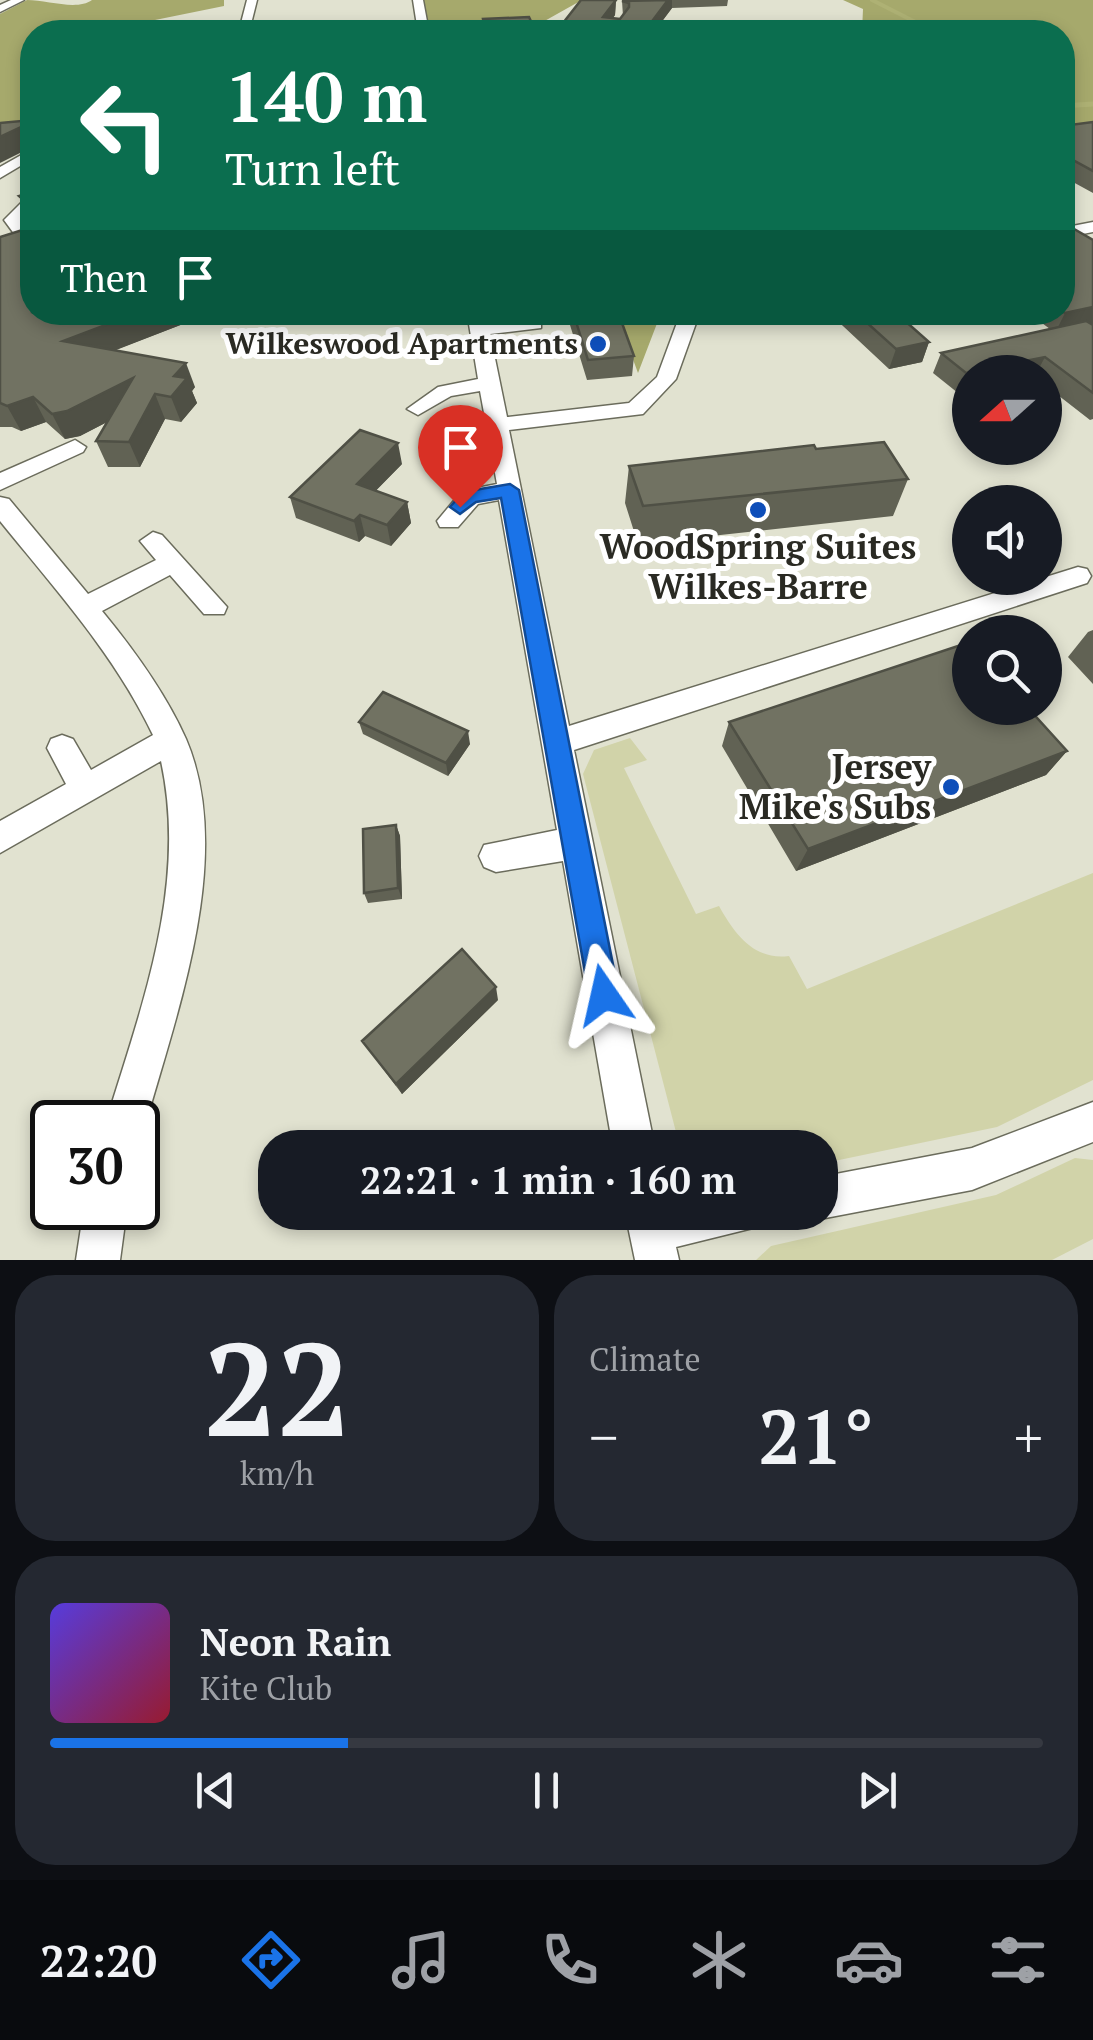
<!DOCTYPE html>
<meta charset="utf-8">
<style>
:root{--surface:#171b24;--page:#242831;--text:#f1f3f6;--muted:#9ea1a6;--line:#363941;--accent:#1a73e8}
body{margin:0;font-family:"PT Serif",serif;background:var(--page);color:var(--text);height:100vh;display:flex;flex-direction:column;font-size:38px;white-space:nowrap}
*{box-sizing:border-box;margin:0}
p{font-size:32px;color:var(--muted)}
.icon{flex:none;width:55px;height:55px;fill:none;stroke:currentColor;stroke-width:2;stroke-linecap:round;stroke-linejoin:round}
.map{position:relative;height:1260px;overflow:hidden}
.panel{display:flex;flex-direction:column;gap:15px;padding:15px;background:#0d0f14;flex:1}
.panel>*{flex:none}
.top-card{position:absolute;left:20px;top:20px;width:1055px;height:305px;border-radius:40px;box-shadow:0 5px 15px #0003;background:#0b6e4f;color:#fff;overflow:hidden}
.needle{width:65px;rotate:249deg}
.tools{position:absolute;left:952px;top:355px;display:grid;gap:20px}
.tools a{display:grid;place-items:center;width:110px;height:110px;border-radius:50%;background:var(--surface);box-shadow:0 5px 15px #0003;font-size:50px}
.speed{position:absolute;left:30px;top:1100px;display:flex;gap:20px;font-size:50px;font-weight:700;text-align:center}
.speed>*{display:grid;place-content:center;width:130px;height:130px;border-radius:50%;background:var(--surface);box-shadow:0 5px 15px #0003;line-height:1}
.speed .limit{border:5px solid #111;border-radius:15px;background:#fff;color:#111}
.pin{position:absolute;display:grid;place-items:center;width:85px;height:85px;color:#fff;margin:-102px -42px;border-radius:50% 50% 50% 0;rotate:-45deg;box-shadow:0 0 10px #0007}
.pin .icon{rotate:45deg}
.me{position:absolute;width:110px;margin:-55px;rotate:349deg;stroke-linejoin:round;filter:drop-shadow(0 0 8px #0008)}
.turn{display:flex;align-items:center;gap:35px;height:210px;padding:0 40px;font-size:45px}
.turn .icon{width:130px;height:130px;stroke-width:2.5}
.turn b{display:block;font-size:70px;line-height:85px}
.then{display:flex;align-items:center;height:95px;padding:0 40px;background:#0003;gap:20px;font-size:38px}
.big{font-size:75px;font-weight:600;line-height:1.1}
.panel .widget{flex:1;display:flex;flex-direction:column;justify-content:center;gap:15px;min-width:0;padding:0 35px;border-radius:40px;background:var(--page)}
.panel .dial{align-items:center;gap:0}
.dial b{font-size:130px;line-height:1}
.song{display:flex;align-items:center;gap:30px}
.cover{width:120px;height:120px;border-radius:15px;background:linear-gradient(135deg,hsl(250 70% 55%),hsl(350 70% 35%))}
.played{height:10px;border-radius:5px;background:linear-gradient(90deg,var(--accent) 30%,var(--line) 30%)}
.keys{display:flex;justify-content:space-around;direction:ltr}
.heat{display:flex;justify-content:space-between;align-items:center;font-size:55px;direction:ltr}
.panel .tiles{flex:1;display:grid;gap:15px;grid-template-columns:1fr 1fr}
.widget:last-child{grid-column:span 2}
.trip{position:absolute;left:258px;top:1130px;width:580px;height:100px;border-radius:40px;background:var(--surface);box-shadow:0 5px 15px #0003;font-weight:600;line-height:100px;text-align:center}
.dock{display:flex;height:160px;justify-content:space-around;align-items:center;background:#090b0e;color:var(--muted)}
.dock .icon{width:70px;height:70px}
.dock .selected{color:var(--accent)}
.dock b{font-size:45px;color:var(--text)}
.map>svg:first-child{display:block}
</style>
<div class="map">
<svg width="1093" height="1260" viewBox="0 0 1093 1260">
<rect width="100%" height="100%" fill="#e1e2d0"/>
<path fill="#d1d3a9" d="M630,738L647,760L624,768L696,914L719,906C734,933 754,961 789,956L807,989L1093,873V1080L997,1127L820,1164V1148L685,1147L676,1132L583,774L594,750Z
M1075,1158L1093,1160V1239L1052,1260H756L771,1246L996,1195Z"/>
<path fill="#a6a96c" d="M27,0C47,0 77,11 92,0H224V6L155,20L227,32H32V128L0,131V14Z
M423,0H582L541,23L429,32Z
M843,0H1093V134L1063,138L1062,32H862L863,9Z
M616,313H661L638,373Z"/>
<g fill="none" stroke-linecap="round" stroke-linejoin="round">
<path stroke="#aeb174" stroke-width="4" d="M872,0L935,32
M1062,106L1093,104"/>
<path stroke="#aeb174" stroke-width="5" d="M1062,106L1093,104"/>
<defs>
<path id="minor" d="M11,0H24L0,12V5Z
M247,0H257L251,24L242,32H231L241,23Z
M413,0H423L429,32H418Z
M32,149V159L0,178V167Z
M32,192V206L21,220L32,235V251L26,250L4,220Z
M1093,222V232L1062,238V228Z
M467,312H486L488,322L523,319L522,312H541V328L490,334L507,417L629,403L657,377L681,312H700L676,379L643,414L509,430L569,726L1078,567L1087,569L1091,576L1087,583L574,750L655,1148H613L563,861L496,872L484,867L479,856L484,845L557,830L499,500L478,504L458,527H440L437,521L462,491L497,484L480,391L451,396L418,415L407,409L438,387L478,379Z
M75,440L86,447L83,452L0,490V473Z
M0,497L9,499L88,594L156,560L140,541L153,532L162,535L227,607L224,614H204L170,575L102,611C134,650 165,692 186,739C235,854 178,1009 146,1122L138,1138V1122H106C142,1005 188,885 161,761L0,853V821L66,784L47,748L51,739L62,735L73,739L91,770L153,735C115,655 55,589 0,521Z
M1093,1102V1142L972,1190L820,1219L805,1212H820V1177L972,1148Z
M84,1208H127L120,1260H76Z
M625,1212H763L757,1227L676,1247L679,1260H635Z"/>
</defs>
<use href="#minor" stroke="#6b6c5c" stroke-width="3"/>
<use href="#minor" fill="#fff" fill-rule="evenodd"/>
</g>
<path fill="#616254" d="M581,0H616L615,15L613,18L620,19L623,16L622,1L627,0H728L727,6L672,8L654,32H556Z
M1093,122V193L1062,176V126Z
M32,192V221L29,219L19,196Z
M1062,222L1093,325V419L1090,420L1045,385V372H970L958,393L933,373L941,353L1050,329L1027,312H1062Z
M0,237L183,324L115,350L195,387L192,391L197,403L181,422L165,419L140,467H108L96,441L107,422L80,436L65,439L46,422L21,431L12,427H0Z
M566,312H618L634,356L632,376L587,380Z
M828,312H895L929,342L922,362L889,369Z
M816,449L908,479L893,516L638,544L625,503L629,466Z
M402,464L375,491L407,502L411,523L391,546L365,536L359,542L296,518L290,497Z
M1093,630V684L1068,657L1088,632Z
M359,722L470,744L448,776L363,734Z
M729,722L1067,751L1046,775L796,871L722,746Z
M396,825L400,836L402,899L368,903L364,893Z
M498,1000L402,1094L362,1041Z"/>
<path fill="#4f5045" d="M616,0L615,15L602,32L603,17Z
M668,0H672V8L654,32H644Z
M32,122V147L0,163V137Z
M1093,307V324L1055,333L1065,313Z
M140,312H197L183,324L75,366L63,341Z
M929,342L922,362L889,369L896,349Z
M1045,357L1037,372H970V391L958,393L966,373Z
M186,363L195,387L192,391L197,403L181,422L171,397L174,376Z
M133,378L144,403L80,436L65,439L52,414Z
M155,394L165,419L140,467L129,442Z
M33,397L46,422L21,431L7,406Z
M398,443L402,464L362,505L357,484Z
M407,502L411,523L391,546L387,525Z
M360,515L365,536L359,542L354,521Z
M468,731L470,744L448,776L446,763Z
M1067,751L1046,775L796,871L808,849Z
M396,825L400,836L402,899L398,888Z
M496,987L498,1000L402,1094L396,1084Z"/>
<path fill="#717262" stroke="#4f5045" stroke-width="2.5" d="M581,0H616L603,17L620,19L629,7V3L622,1L668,0L644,32H556Z
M529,17L536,32H460L459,25L484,24L483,19Z
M32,120V122L0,137V123Z
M1093,122V171L1062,154V126Z
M32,192V207L19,196Z
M1062,222L1093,240V307L1065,313L1062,311Z
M32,227V312H140L63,341L186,363L174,376L187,378L171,397L155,394L129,442L96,441L133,378L67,411L52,414L33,397L7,406L0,403V237Z
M573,312H618L634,356L588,360Z
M855,312H895L929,342L896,349Z
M1086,321L1093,325V393L1045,357L966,373L941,353Z
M360,430L398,443L357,484L407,502L387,525L360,515L354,521L290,497Z
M884,442L908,479L643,506L629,466L814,445L816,449Z
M970,642V708H1028L1067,751L808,849L729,722Z
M383,692L468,731L446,763L359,722Z
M396,825L398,888L364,893L363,829Z
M462,949L496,987L396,1084L362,1041Z"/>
<path fill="#1a73e8" stroke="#114b97" stroke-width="2.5" d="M510,484L519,490L619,995L615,1006L604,1011L593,1006L589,995L501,498L476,502L460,514L450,507L463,492Z"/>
<g fill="#0e4eb9" stroke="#fff" stroke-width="4">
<circle cx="598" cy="344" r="10"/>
<circle cx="758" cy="510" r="10"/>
<circle cx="951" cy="787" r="10"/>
</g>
<g text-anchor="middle" stroke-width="10" stroke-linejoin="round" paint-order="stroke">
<g font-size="30" font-weight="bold" fill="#2a2a23" stroke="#fff" text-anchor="end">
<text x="578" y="354">Wilkeswood Apartments</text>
</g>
<g font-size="35" font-weight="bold" fill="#2a2a23" stroke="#fff">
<text x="758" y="559">WoodSpring Suites<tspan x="758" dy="40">Wilkes-Barre</tspan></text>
<text x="931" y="779" text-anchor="end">Jersey<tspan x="931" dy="40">Mike's Subs</tspan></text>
</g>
</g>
</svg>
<div class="tools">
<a><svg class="needle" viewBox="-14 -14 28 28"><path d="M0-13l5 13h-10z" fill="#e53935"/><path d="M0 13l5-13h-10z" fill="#9ea1a6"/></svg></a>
<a><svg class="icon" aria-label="sound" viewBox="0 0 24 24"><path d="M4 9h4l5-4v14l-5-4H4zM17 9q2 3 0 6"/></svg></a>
<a><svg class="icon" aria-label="search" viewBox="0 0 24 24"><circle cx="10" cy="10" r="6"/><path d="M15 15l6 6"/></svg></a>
</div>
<div class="speed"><div class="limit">30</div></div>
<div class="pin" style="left:460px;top:507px;background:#d93025"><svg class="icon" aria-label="arrive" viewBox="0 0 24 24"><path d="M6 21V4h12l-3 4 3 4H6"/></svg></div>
<svg class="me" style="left:604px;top:995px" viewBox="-20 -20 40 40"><path d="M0-17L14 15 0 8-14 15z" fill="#1a73e8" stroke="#fff" stroke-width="4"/></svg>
<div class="trip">22:21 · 1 min · 160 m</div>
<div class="top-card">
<div class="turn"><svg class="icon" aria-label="left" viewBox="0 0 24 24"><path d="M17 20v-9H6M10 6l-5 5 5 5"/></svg><div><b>140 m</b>Turn left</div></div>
<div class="then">Then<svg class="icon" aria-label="arrive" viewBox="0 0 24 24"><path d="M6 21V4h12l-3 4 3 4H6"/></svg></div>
</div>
</div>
<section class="panel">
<div class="tiles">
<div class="widget dial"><b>22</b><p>km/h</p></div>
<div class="widget"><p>Climate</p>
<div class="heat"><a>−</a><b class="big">21°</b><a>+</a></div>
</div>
<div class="widget">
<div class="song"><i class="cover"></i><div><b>Neon Rain</b><p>Kite Club</p></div></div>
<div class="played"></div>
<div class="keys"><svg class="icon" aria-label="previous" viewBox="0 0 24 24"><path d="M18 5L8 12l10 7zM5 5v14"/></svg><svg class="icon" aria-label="pause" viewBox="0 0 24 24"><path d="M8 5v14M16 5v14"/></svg><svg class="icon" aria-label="next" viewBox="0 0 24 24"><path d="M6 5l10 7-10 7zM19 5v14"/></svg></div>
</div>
</div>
</section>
<nav class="dock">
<b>22:20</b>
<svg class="icon selected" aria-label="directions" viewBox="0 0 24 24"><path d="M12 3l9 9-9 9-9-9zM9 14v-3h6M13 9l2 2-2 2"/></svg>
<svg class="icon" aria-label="music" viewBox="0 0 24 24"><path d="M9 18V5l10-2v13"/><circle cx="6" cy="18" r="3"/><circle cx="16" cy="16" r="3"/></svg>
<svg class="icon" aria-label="phone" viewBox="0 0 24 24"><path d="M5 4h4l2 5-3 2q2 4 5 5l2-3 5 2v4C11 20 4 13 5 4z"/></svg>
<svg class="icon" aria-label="climate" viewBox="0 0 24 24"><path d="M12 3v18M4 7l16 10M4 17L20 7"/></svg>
<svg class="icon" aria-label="car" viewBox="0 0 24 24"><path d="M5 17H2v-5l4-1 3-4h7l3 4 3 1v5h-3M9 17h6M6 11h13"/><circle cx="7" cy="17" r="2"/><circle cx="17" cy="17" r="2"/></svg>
<svg class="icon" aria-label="filters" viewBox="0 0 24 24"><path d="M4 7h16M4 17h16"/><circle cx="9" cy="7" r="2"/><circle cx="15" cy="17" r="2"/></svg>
</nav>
